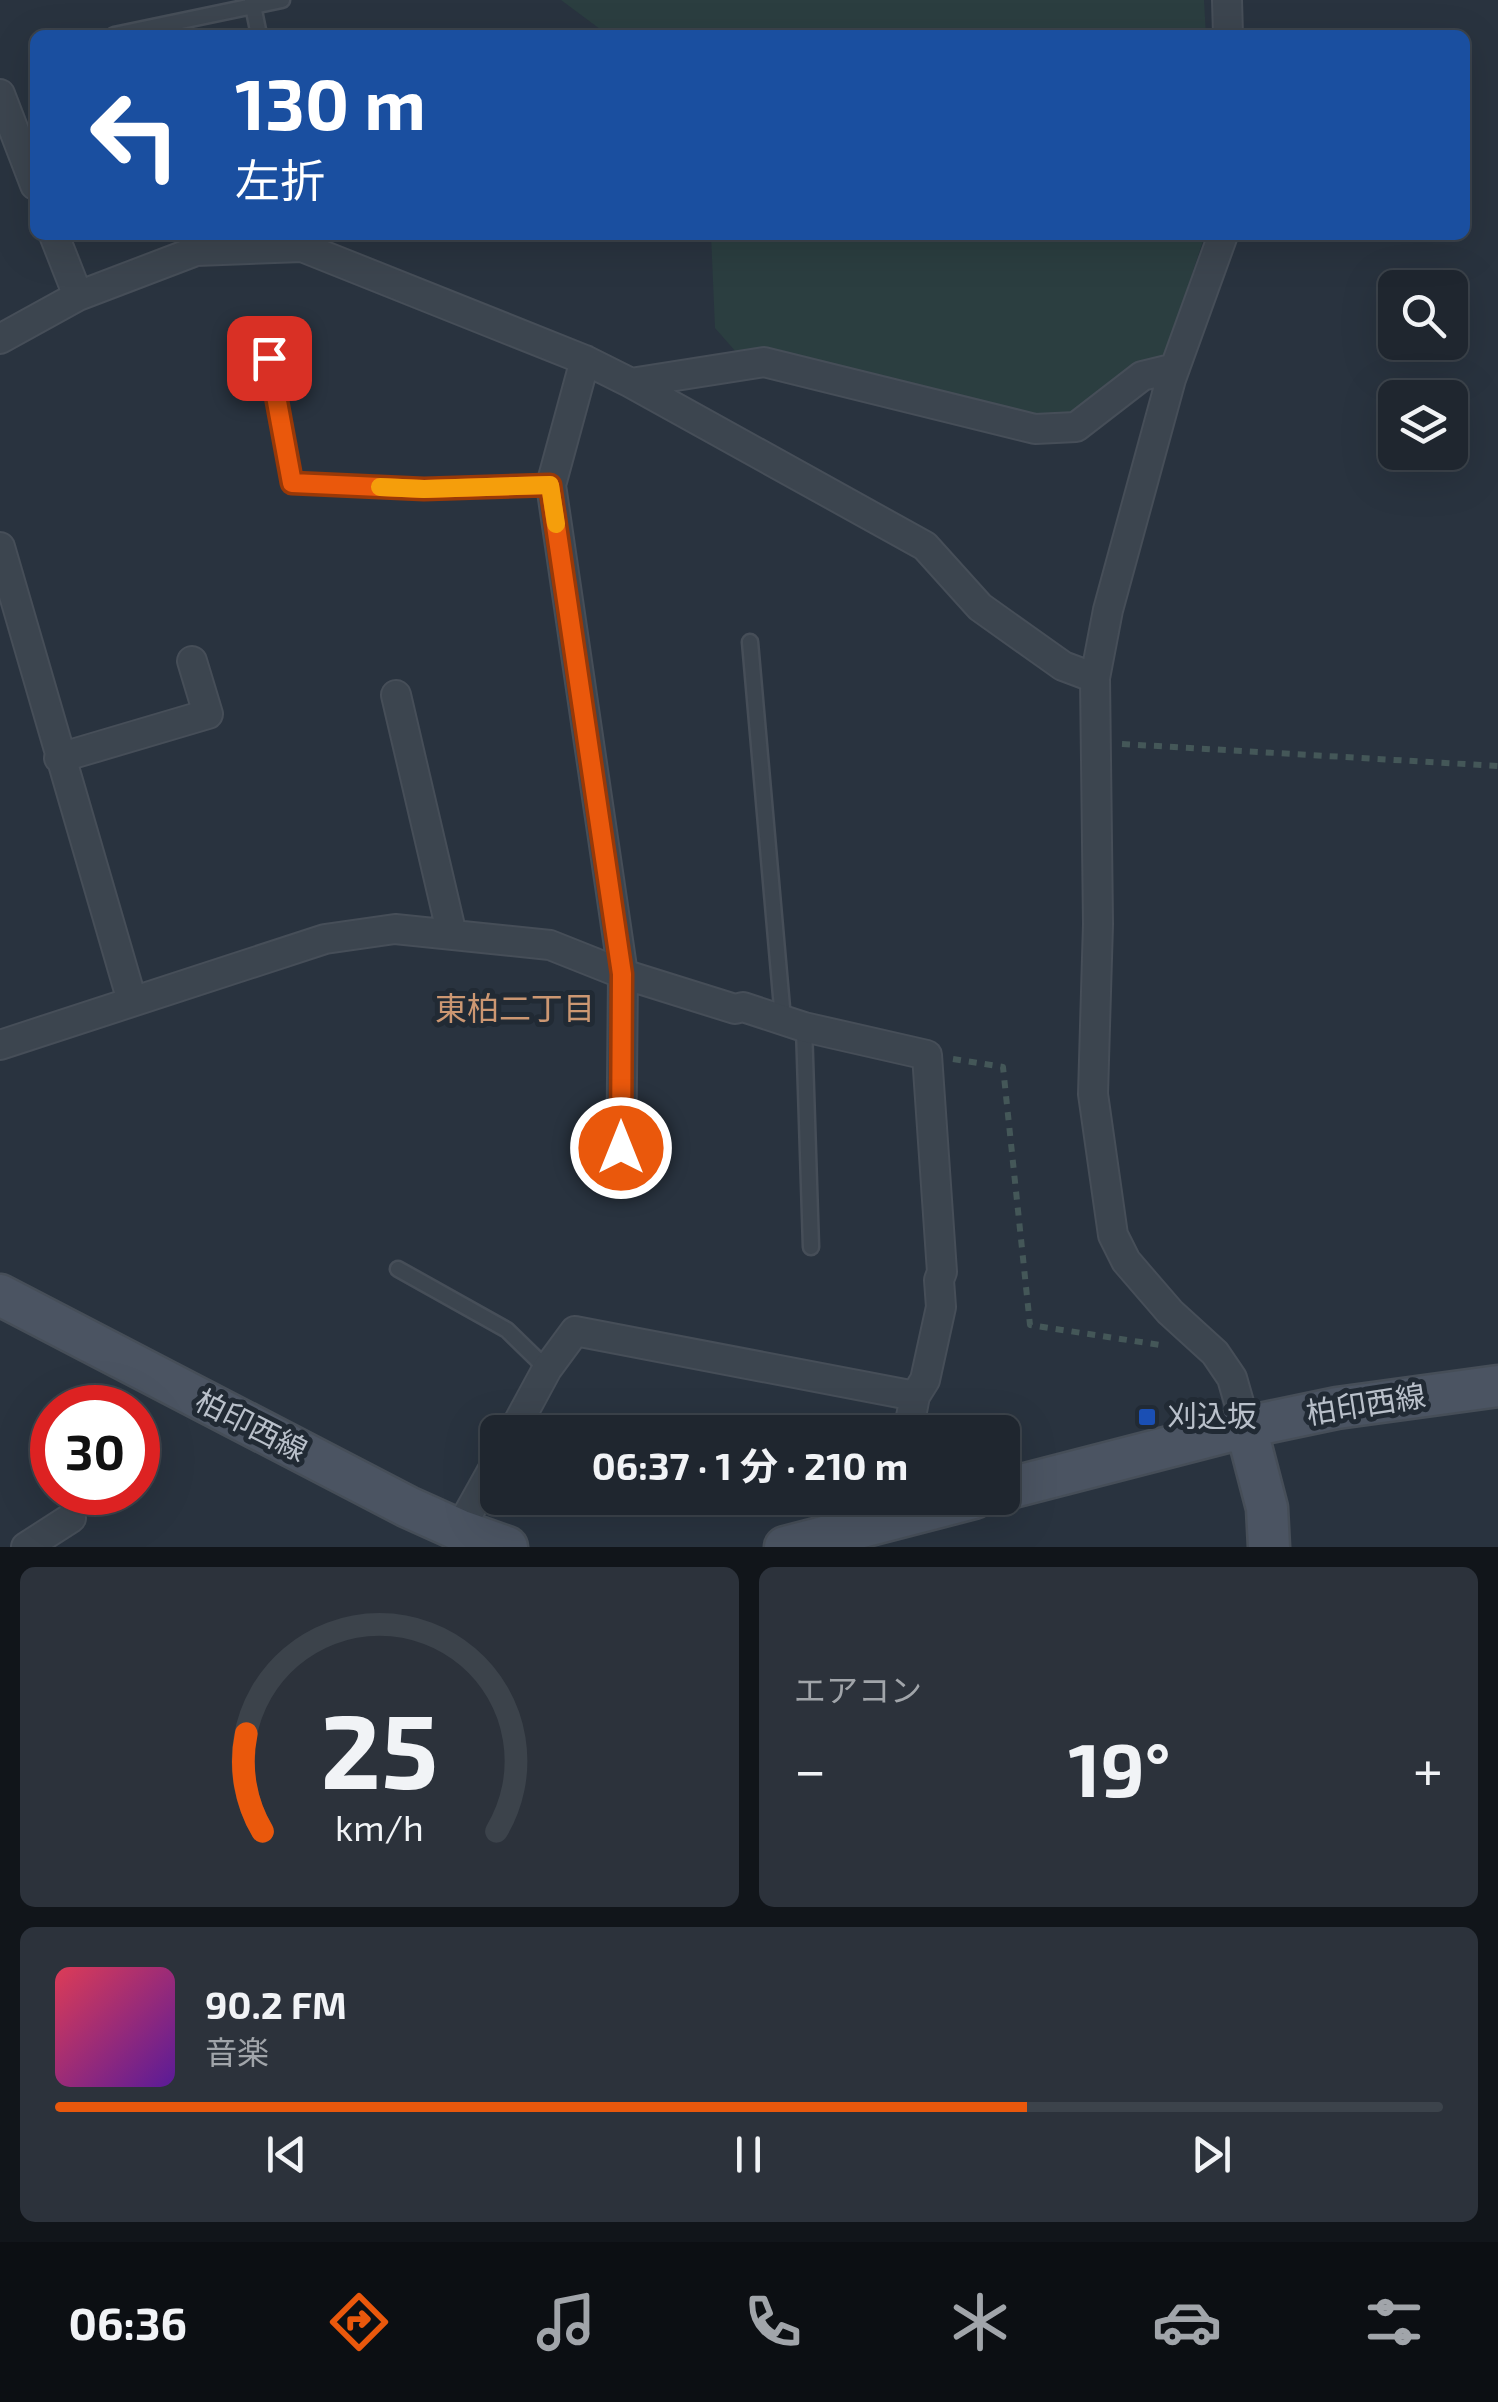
<!DOCTYPE html>
<html lang="ja">
<meta charset="utf-8">
<style>
:root{--surface:#1f262f;--page:#2c323b;--text:#f1f3f6;--muted:#a1a5aa;--line:#3c434b;--accent:#ea580c}
body{margin:0;font-family:"Exo 2","Noto Sans JP",sans-serif;background:var(--page);color:var(--text);height:100vh;display:flex;flex-direction:column;font-size:38px;white-space:nowrap}
*{box-sizing:border-box;margin:0}
p{font-size:32px;color:var(--muted)}
.icon{flex:none;width:55px;height:55px;fill:none;stroke:currentColor;stroke-width:2;stroke-linecap:round;stroke-linejoin:round}
.map{position:relative;height:1547px;overflow:hidden}
.details{display:flex;flex-direction:column;gap:20px;padding:20px;background:#11151a;flex:1}
.details>*{flex:none}
.guide{position:absolute;left:30px;top:30px;width:1440px;height:210px;border-radius:15px;box-shadow:0 10px 40px #0002,0 0 0 2px var(--line);background:#1a4fa0;color:#fff;overflow:hidden}
.buttons{position:absolute;left:1378px;top:270px;display:grid;gap:20px}
.buttons a{display:grid;place-items:center;width:90px;height:90px;border-radius:15px;background:var(--surface);box-shadow:0 10px 40px #0002,0 0 0 2px var(--line);font-size:50px}
.speed{position:absolute;left:30px;top:1385px;display:flex;gap:20px;font-size:50px;font-weight:700;text-align:center}
.speed>*{display:grid;place-content:center;width:130px;height:130px;border-radius:50%;background:var(--surface);box-shadow:0 10px 40px #0002,0 0 0 2px var(--line);line-height:1}
.speed .limit{border:15px solid #d22;background:#fff;color:#111}
.pin{position:absolute;display:grid;place-items:center;width:85px;height:85px;color:#fff;margin:-42px;border-radius:20px;box-shadow:0 5px 15px #0006}
.me{position:absolute;width:110px;margin:-55px;rotate:0deg;stroke-linejoin:round;filter:drop-shadow(0 0 8px #0008)}
.turn{display:flex;align-items:center;gap:35px;height:210px;padding:0 40px;font-size:45px}
.turn .icon{width:130px;height:130px;stroke-width:2.5}
.turn b{display:block;font-size:70px;line-height:85px}
.big{font-size:75px;font-weight:700;line-height:1.1}
.details .tile{flex:1;display:flex;flex-direction:column;justify-content:center;gap:15px;min-width:0;padding:0 35px;border-radius:15px;background:var(--page)}
.details .dial{align-items:center;gap:0}
.dial svg{height:260px;overflow:visible;fill:none;stroke:var(--line);stroke-width:7;stroke-linecap:round;text-anchor:middle}
.dial text{fill:var(--text);stroke:none}
.song{display:flex;align-items:center;gap:30px}
.cover{width:120px;height:120px;border-radius:15px;background:linear-gradient(135deg,hsl(350 70% 55%),hsl(270 70% 35%))}
.played{height:10px;border-radius:5px;background:linear-gradient(90deg,var(--accent) 70%,var(--line) 70%)}
.keys{display:flex;justify-content:space-around;direction:ltr}
.heat{display:flex;justify-content:space-between;align-items:center;font-size:55px;direction:ltr}
.details .tiles{flex:1;display:grid;gap:20px;grid-template-columns:1fr 1fr}
.tile:last-child{grid-column:span 2}
.trip{position:absolute;left:480px;top:1415px;width:540px;height:100px;border-radius:15px;background:var(--surface);box-shadow:0 10px 40px #0002,0 0 0 2px var(--line);font-weight:700;line-height:100px;text-align:center}
.tabs{display:flex;height:160px;justify-content:space-around;align-items:center;background:#0c0f13;color:var(--muted)}
.tabs .icon{width:70px;height:70px}
.tabs .active{color:var(--accent)}
.tabs b{font-size:45px;color:var(--text)}
.map>svg:first-child{display:block}
</style>
<div class="map">
<svg width="1498" height="1547" viewBox="0 0 1498 1547">
<rect width="100%" height="100%" fill="#29333f"/>
<path fill="#2b3e40" d="M561,0H1204L1206,35H608Z
M711,235H1205L1164,359L1079,411L982,425L758,377L715,328Z"/>
<g fill="none" stroke-linecap="round" stroke-linejoin="round">
<defs>
<path id="lane" d="M252,1L259,35
M114,35L282,0
M269,358L292,483L424,489L551,485
M750,642L783,1019
M804,1027L811,1247
M398,1269L507,1330L547,1369"/>
<path id="street" d="M1227,0L1228,35
M0,94L35,185
M54,235L78,296
M1223,235L1171,379L1108,610L1095,678L1098,924L1093,1094L1113,1235L1126,1261L1170,1312L1215,1353L1232,1378L1246,1427
M0,339L78,296L196,251L302,247L585,360L631,383L925,546L980,607L1063,666L1095,678
M631,383L764,362L1035,429L1076,427L1142,376L1175,368
M0,547L132,1001
M396,695L452,935
M59,758L208,714L192,661
M0,1045L325,939L395,929L550,945L623,974L551,485L585,360
M621,1182L623,974L735,1009L743,1007L804,1027L927,1055L942,1272L939,1280L941,1307L925,1380L915,1396L908,1432
M513,1432L547,1369L575,1331L915,1396
M459,1530L498,1460
M26,1547L71,1518"/>
<path id="secondary" d="M0,1295L408,1507L459,1530L507,1547
M1246,1427L1267,1508L1269,1547
M1002,1490L1246,1427L1337,1408L1498,1386
M785,1547L974,1498"/>
</defs>
<use href="#lane" stroke="#464e58" stroke-width="19"/>
<use href="#street" stroke="#464e58" stroke-width="32"/>
<use href="#secondary" stroke="#464e58" stroke-width="45"/>
<path stroke="#445758" stroke-width="6" stroke-dasharray="8 8" stroke-linecap="butt" d="M1122,744L1498,766
M953,1059L1003,1067L1030,1325L1160,1345"/>
<use href="#lane" stroke="#3c454f" stroke-width="14"/>
<use href="#street" stroke="#3c454f" stroke-width="28"/>
<use href="#secondary" stroke="#4b5462" stroke-width="40"/>
</g>
<g fill="none" stroke-linecap="round" stroke-linejoin="round">
<defs>
<path id="route" d="M269,358L292,483L424,489L550,485L622,974L621,1148"/>
</defs>
<use href="#route" stroke="#983908" stroke-width="25"/>
<use href="#route" stroke="#ea580c" stroke-width="18"/>
<path stroke="#f59e0b" stroke-width="18" d="M380,487L424,489L550,485L556,524"/>
</g>
<rect fill="#1a4fb4" stroke="#212a34" stroke-width="4" x="1137" y="1407" width="20" height="20" rx="5"/>
<g text-anchor="middle" stroke-width="10" stroke-linejoin="round" paint-order="stroke">
<g font-size="30" fill="#b9c0ca" stroke="#212a34">
<text transform="translate(1366 1405) rotate(-9)" y="10">柏印西線</text>
<text transform="translate(251 1426) rotate(27)" y="10">柏印西線</text>
</g>
<g font-size="30" fill="#b9c0ca" stroke="#212a34" text-anchor="start">
<text x="1167" y="1427">刈込坂</text>
</g>
<g font-size="32" fill="#cc9772" stroke="#212a34">
<text x="515" y="1020">東柏二丁目</text>
</g>
</g>
</svg>
<div class="buttons">
<a><svg class="icon" aria-label="search" viewBox="0 0 24 24"><circle cx="10" cy="10" r="6"/><path d="M15 15l6 6"/></svg></a>
<a><svg class="icon" aria-label="layers" viewBox="0 0 24 24"><path d="M12 4l9 5-9 5-9-5zM3 14l9 5 9-5"/></svg></a>
</div>
<div class="speed"><div class="limit">30</div></div>
<div class="pin" style="left:269px;top:358px;background:#d93025"><svg class="icon" aria-label="arrive" viewBox="0 0 24 24"><path d="M6 21V4h12l-3 4 3 4H6"/></svg></div>
<svg class="me" style="left:621px;top:1148px" viewBox="-20 -20 40 40"><circle r="17" fill="#ea580c" stroke="#fff" stroke-width="3"/><path d="M0-11L8 9 0 5-8 9z" fill="#fff"/></svg>
<div class="trip">06:37 · 1 分 · 210 m</div>
<div class="guide">
<div class="turn"><svg class="icon" aria-label="left" viewBox="0 0 24 24"><path d="M17 20v-9H6M10 6l-5 5 5 5"/></svg><div><b>130 m</b>左折</div></div>
</div>
</div>
<section class="details">
<div class="tiles">
<div class="tile dial"><svg viewBox="0 0 100 80">
<path d="M14 69A42 42 0 1 1 86 69"/>
<path d="M14 69A42 42 0 0 1 9 39" stroke="#ea580c"/>
<text x="50" y="56" font-size="32" font-weight="700">25</text>
<text x="50" y="72" font-size="11">km/h</text>
</svg></div>
<div class="tile"><p>エアコン</p>
<div class="heat"><a>−</a><b class="big">19°</b><a>+</a></div>
</div>
<div class="tile">
<div class="song"><i class="cover"></i><div><b>90.2 FM</b><p>音楽</p></div></div>
<div class="played"></div>
<div class="keys"><svg class="icon" aria-label="previous" viewBox="0 0 24 24"><path d="M18 5L8 12l10 7zM5 5v14"/></svg><svg class="icon" aria-label="pause" viewBox="0 0 24 24"><path d="M8 5v14M16 5v14"/></svg><svg class="icon" aria-label="next" viewBox="0 0 24 24"><path d="M6 5l10 7-10 7zM19 5v14"/></svg></div>
</div>
</div>
</section>
<nav class="tabs">
<b>06:36</b>
<svg class="icon active" aria-label="directions" viewBox="0 0 24 24"><path d="M12 3l9 9-9 9-9-9zM9 14v-3h6M13 9l2 2-2 2"/></svg>
<svg class="icon" aria-label="music" viewBox="0 0 24 24"><path d="M9 18V5l10-2v13"/><circle cx="6" cy="18" r="3"/><circle cx="16" cy="16" r="3"/></svg>
<svg class="icon" aria-label="phone" viewBox="0 0 24 24"><path d="M5 4h4l2 5-3 2q2 4 5 5l2-3 5 2v4C11 20 4 13 5 4z"/></svg>
<svg class="icon" aria-label="climate" viewBox="0 0 24 24"><path d="M12 3v18M4 7l16 10M4 17L20 7"/></svg>
<svg class="icon" aria-label="car" viewBox="0 0 24 24"><path d="M5 17H2v-5l4-1 3-4h7l3 4 3 1v5h-3M9 17h6M6 11h13"/><circle cx="7" cy="17" r="2"/><circle cx="17" cy="17" r="2"/></svg>
<svg class="icon" aria-label="filters" viewBox="0 0 24 24"><path d="M4 7h16M4 17h16"/><circle cx="9" cy="7" r="2"/><circle cx="15" cy="17" r="2"/></svg>
</nav>
